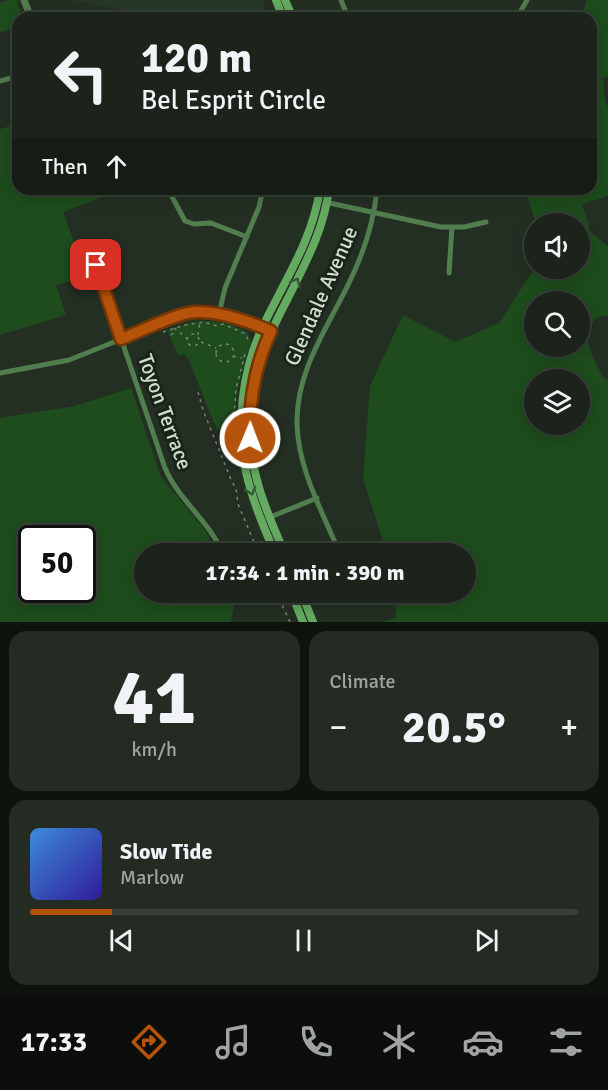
<!DOCTYPE html>
<meta charset="utf-8">
<style>
:root{--surface:#1b231a;--page:#242b23;--text:#f1f3f6;--muted:#a0a4a2;--line:#394039;--accent:#b45309}
body{margin:0;font-family:Signika,sans-serif;background:var(--page);color:var(--text);height:100vh;display:flex;flex-direction:column;font-size:22px;white-space:nowrap}
*{box-sizing:border-box;margin:0}
p{font-size:20px;color:var(--muted)}
.icon{flex:none;width:33px;height:33px;fill:none;stroke:currentColor;stroke-width:2;stroke-linecap:round;stroke-linejoin:round}
.map{position:relative;height:622px;overflow:hidden}
.sheet{display:flex;flex-direction:column;gap:9px;padding:9px;background:#0f130e;flex:1}
.sheet>*{flex:none}
.hud{position:absolute;left:12px;top:12px;width:585px;height:183px;border-radius:18px;box-shadow:0 3px 15px #0003,0 0 0 2px var(--line);background:#1b231a;color:var(--text);overflow:hidden}
.tools{position:absolute;left:524px;top:213px;display:grid;gap:12px}
.tools a{display:grid;place-items:center;width:66px;height:66px;border-radius:50%;background:var(--surface);box-shadow:0 3px 15px #0003,0 0 0 2px var(--line);font-size:30px}
.speed{position:absolute;left:18px;top:525px;display:flex;gap:12px;font-size:30px;font-weight:700;text-align:center}
.speed>*{display:grid;place-content:center;width:78px;height:78px;border-radius:50%;background:var(--surface);box-shadow:0 3px 15px #0003,0 0 0 2px var(--line);line-height:1}
.speed .limit{border:3px solid #111;border-radius:9px;background:#fff;color:#111}
.pin{position:absolute;display:grid;place-items:center;width:51px;height:51px;color:#fff;margin:-26px;border-radius:12px;box-shadow:0 3px 9px #0006}
.me{position:absolute;width:66px;margin:-33px;rotate:1deg;stroke-linejoin:round;filter:drop-shadow(0 0 4px #0008)}
.turn{display:flex;align-items:center;gap:21px;height:126px;padding:0 30px;font-size:27px}
.turn .icon{width:78px;height:78px;stroke-width:2.5}
.turn b{display:block;font-size:42px;line-height:51px}
.then{display:flex;align-items:center;height:57px;padding:0 30px;background:#0003;gap:12px;font-size:22px}
.big{font-size:45px;font-weight:700;line-height:1.1}
.sheet .tile{flex:1;display:flex;flex-direction:column;justify-content:center;gap:9px;min-width:0;padding:0 21px;border-radius:18px;background:var(--page)}
.sheet .dial{align-items:center;gap:0}
.dial b{font-size:78px;line-height:1}
.song{display:flex;align-items:center;gap:18px}
.cover{width:72px;height:72px;border-radius:9px;background:linear-gradient(135deg,hsl(210 70% 55%),hsl(250 70% 35%))}
.played{height:6px;border-radius:3px;background:linear-gradient(90deg,var(--accent) 15%,var(--line) 15%)}
.keys{display:flex;justify-content:space-around;direction:ltr}
.heat{display:flex;justify-content:space-between;align-items:center;font-size:33px;direction:ltr}
.sheet .tiles{flex:1;display:grid;gap:9px;grid-template-columns:1fr 1fr}
.tile:last-child{grid-column:span 2}
.trip{position:absolute;left:134px;top:543px;width:342px;height:60px;border-radius:30px;background:var(--surface);box-shadow:0 3px 15px #0003,0 0 0 2px var(--line);font-weight:700;line-height:60px;text-align:center}
.dock{display:flex;height:96px;justify-content:space-around;align-items:center;background:#0b0e0a;color:var(--muted)}
.dock .icon{width:42px;height:42px}
.dock .active{color:var(--accent)}
.dock b{font-size:27px;color:var(--text)}
.map>svg:first-child{display:block}
</style>
<div class="map">
<svg width="608" height="622" viewBox="0 0 608 622">
<rect width="100%" height="100%" fill="#242f23"/>
<path fill="#273726" d="M71,0H263L266,9L252,18H160Z"/>
<path fill="#1e4c1d" fill-rule="evenodd" d="M9,0H17L22,18H18V28L0,32V3Z
M587,0H608V76L603,78L605,101L608,107V196L582,204L591,233L608,246V316L597,317C579,336 593,359 604,378L608,380V622H383L396,618L397,593L465,592V554L387,553L363,479L370,386L403,315L455,342L499,323L534,269L579,268V224L536,223L525,189H591V18H581ZM534,302H579V346H534ZM534,380H579V424H534Z
M18,124V189H108L110,194L63,212L87,277L56,285L66,315L0,335V129Z
M212,321L231,325L247,332L251,341L237,391L234,432L225,435L216,428L188,358L184,354L178,355L167,330L191,322Z
M131,388L161,477L205,530L216,553L144,554V592L232,593L235,598L231,622H0V418L75,406ZM32,538H82V590H32Z"/>
<g fill="none" stroke-linecap="round" stroke-linejoin="round">
<path stroke="#798278" stroke-width="1.5" stroke-dasharray="3 4.5" stroke-linecap="butt" d="M174,328L187,338
M163,332L185,325L204,322L217,326L223,324L246,334L249,343
M187 340a6 6 0 1 1 12 0a6 6 0 1 1-12 0Z
M171,335L175,332
M198,335L200,322
M201,342L216,348
M216 353a9 9 0 1 1 18 0a9 9 0 1 1-18 0Z
M233,356L242,358
M198,392L203,410L232,482L236,488L238,504L259,554
M233,431L236,389L246,350
M276,592L290,622"/>
<path stroke="#527d4f" stroke-width="5" d="M341,0L348,18
M517,18L527,0
M0,81L18,76
M168,189L185,221L194,224L211,223L247,237
M325,202L441,227H464L486,222
M90,247L165,468C179,501 209,520 223,554
M449,273L452,227
M219,314L225,288L259,207L263,189
M0,373L69,360L182,315C211,308 244,319 271,331
M268,518L317,498
M340,554C323,513 298,469 297,424C296,372 326,330 348,285C363,255 374,222 377,189
M241,592L246,599"/>
<path stroke="#527d4f" stroke-width="7" d="M24,0L31,18"/>
<path stroke="#65aa61" stroke-width="8" d="M276,0L283,18
M285,0L293,18
M275,554C264,527 252,500 246,472C236,424 242,372 262,328C284,281 312,242 320,189
M285,554C275,530 263,505 257,480C239,412 255,360 287,300C305,264 324,230 329,189
M291,592L303,622
M301,592L313,622"/>
</g>
<defs><path id="oneway-chevron" d="M-2-3.5L2.5 0L-2 3.5" fill="none" stroke-width="1.6" stroke-linecap="round" stroke-linejoin="round" transform="scale(1.5)"/></defs>
<g stroke="#385a36">
<use href="#oneway-chevron" transform="translate(296 282) rotate(-62)"/>
<use href="#oneway-chevron" transform="translate(251 491) rotate(72)"/>
</g>
<g fill="none" stroke-linecap="round" stroke-linejoin="round">
<defs>
<path id="route" d="M96,265L121,339C140,332 176,313 195,312C220,311 248,321 271,331C255,365 249,401 250,438"/>
</defs>
<use href="#route" stroke="#753606" stroke-width="15"/>
<use href="#route" stroke="#b45309" stroke-width="10"/>
</g>
<g text-anchor="middle" stroke-width="6" stroke-linejoin="round" paint-order="stroke">
<g font-size="21" fill="#d4dbd3" stroke="#1a2519">
<text transform="translate(321 296) rotate(-66)" y="7">Glendale Avenue</text>
<text transform="translate(165 412) rotate(70)" y="7">Toyon Terrace</text>
</g>
</g>
</svg>
<div class="tools">
<a><svg class="icon" aria-label="sound" viewBox="0 0 24 24"><path d="M4 9h4l5-4v14l-5-4H4zM17 9q2 3 0 6"/></svg></a>
<a><svg class="icon" aria-label="search" viewBox="0 0 24 24"><circle cx="10" cy="10" r="6"/><path d="M15 15l6 6"/></svg></a>
<a><svg class="icon" aria-label="layers" viewBox="0 0 24 24"><path d="M12 4l9 5-9 5-9-5zM3 14l9 5 9-5"/></svg></a>
</div>
<div class="speed"><div class="limit">50</div></div>
<div class="pin" style="left:96px;top:265px;background:#d93025"><svg class="icon" aria-label="arrive" viewBox="0 0 24 24"><path d="M6 21V4h12l-3 4 3 4H6"/></svg></div>
<svg class="me" style="left:250px;top:438px" viewBox="-20 -20 40 40"><circle r="17" fill="#b45309" stroke="#fff" stroke-width="3"/><path d="M0-11L8 9 0 5-8 9z" fill="#fff"/></svg>
<div class="trip">17:34 · 1 min · 390 m</div>
<div class="hud">
<div class="turn"><svg class="icon" aria-label="left" viewBox="0 0 24 24"><path d="M17 20v-9H6M10 6l-5 5 5 5"/></svg><div><b>120 m</b>Bel Esprit Circle</div></div>
<div class="then">Then<svg class="icon" aria-label="ahead" viewBox="0 0 24 24"><path d="M12 20V5M6 11l6-6 6 6"/></svg></div>
</div>
</div>
<section class="sheet">
<div class="tiles">
<div class="tile dial"><b>41</b><p>km/h</p></div>
<div class="tile"><p>Climate</p>
<div class="heat"><a>−</a><b class="big">20.5°</b><a>+</a></div>
</div>
<div class="tile">
<div class="song"><i class="cover"></i><div><b>Slow Tide</b><p>Marlow</p></div></div>
<div class="played"></div>
<div class="keys"><svg class="icon" aria-label="previous" viewBox="0 0 24 24"><path d="M18 5L8 12l10 7zM5 5v14"/></svg><svg class="icon" aria-label="pause" viewBox="0 0 24 24"><path d="M8 5v14M16 5v14"/></svg><svg class="icon" aria-label="next" viewBox="0 0 24 24"><path d="M6 5l10 7-10 7zM19 5v14"/></svg></div>
</div>
</div>
</section>
<nav class="dock">
<b>17:33</b>
<svg class="icon active" aria-label="directions" viewBox="0 0 24 24"><path d="M12 3l9 9-9 9-9-9zM9 14v-3h6M13 9l2 2-2 2"/></svg>
<svg class="icon" aria-label="music" viewBox="0 0 24 24"><path d="M9 18V5l10-2v13"/><circle cx="6" cy="18" r="3"/><circle cx="16" cy="16" r="3"/></svg>
<svg class="icon" aria-label="phone" viewBox="0 0 24 24"><path d="M5 4h4l2 5-3 2q2 4 5 5l2-3 5 2v4C11 20 4 13 5 4z"/></svg>
<svg class="icon" aria-label="climate" viewBox="0 0 24 24"><path d="M12 3v18M4 7l16 10M4 17L20 7"/></svg>
<svg class="icon" aria-label="car" viewBox="0 0 24 24"><path d="M5 17H2v-5l4-1 3-4h7l3 4 3 1v5h-3M9 17h6M6 11h13"/><circle cx="7" cy="17" r="2"/><circle cx="17" cy="17" r="2"/></svg>
<svg class="icon" aria-label="filters" viewBox="0 0 24 24"><path d="M4 7h16M4 17h16"/><circle cx="9" cy="7" r="2"/><circle cx="15" cy="17" r="2"/></svg>
</nav>
